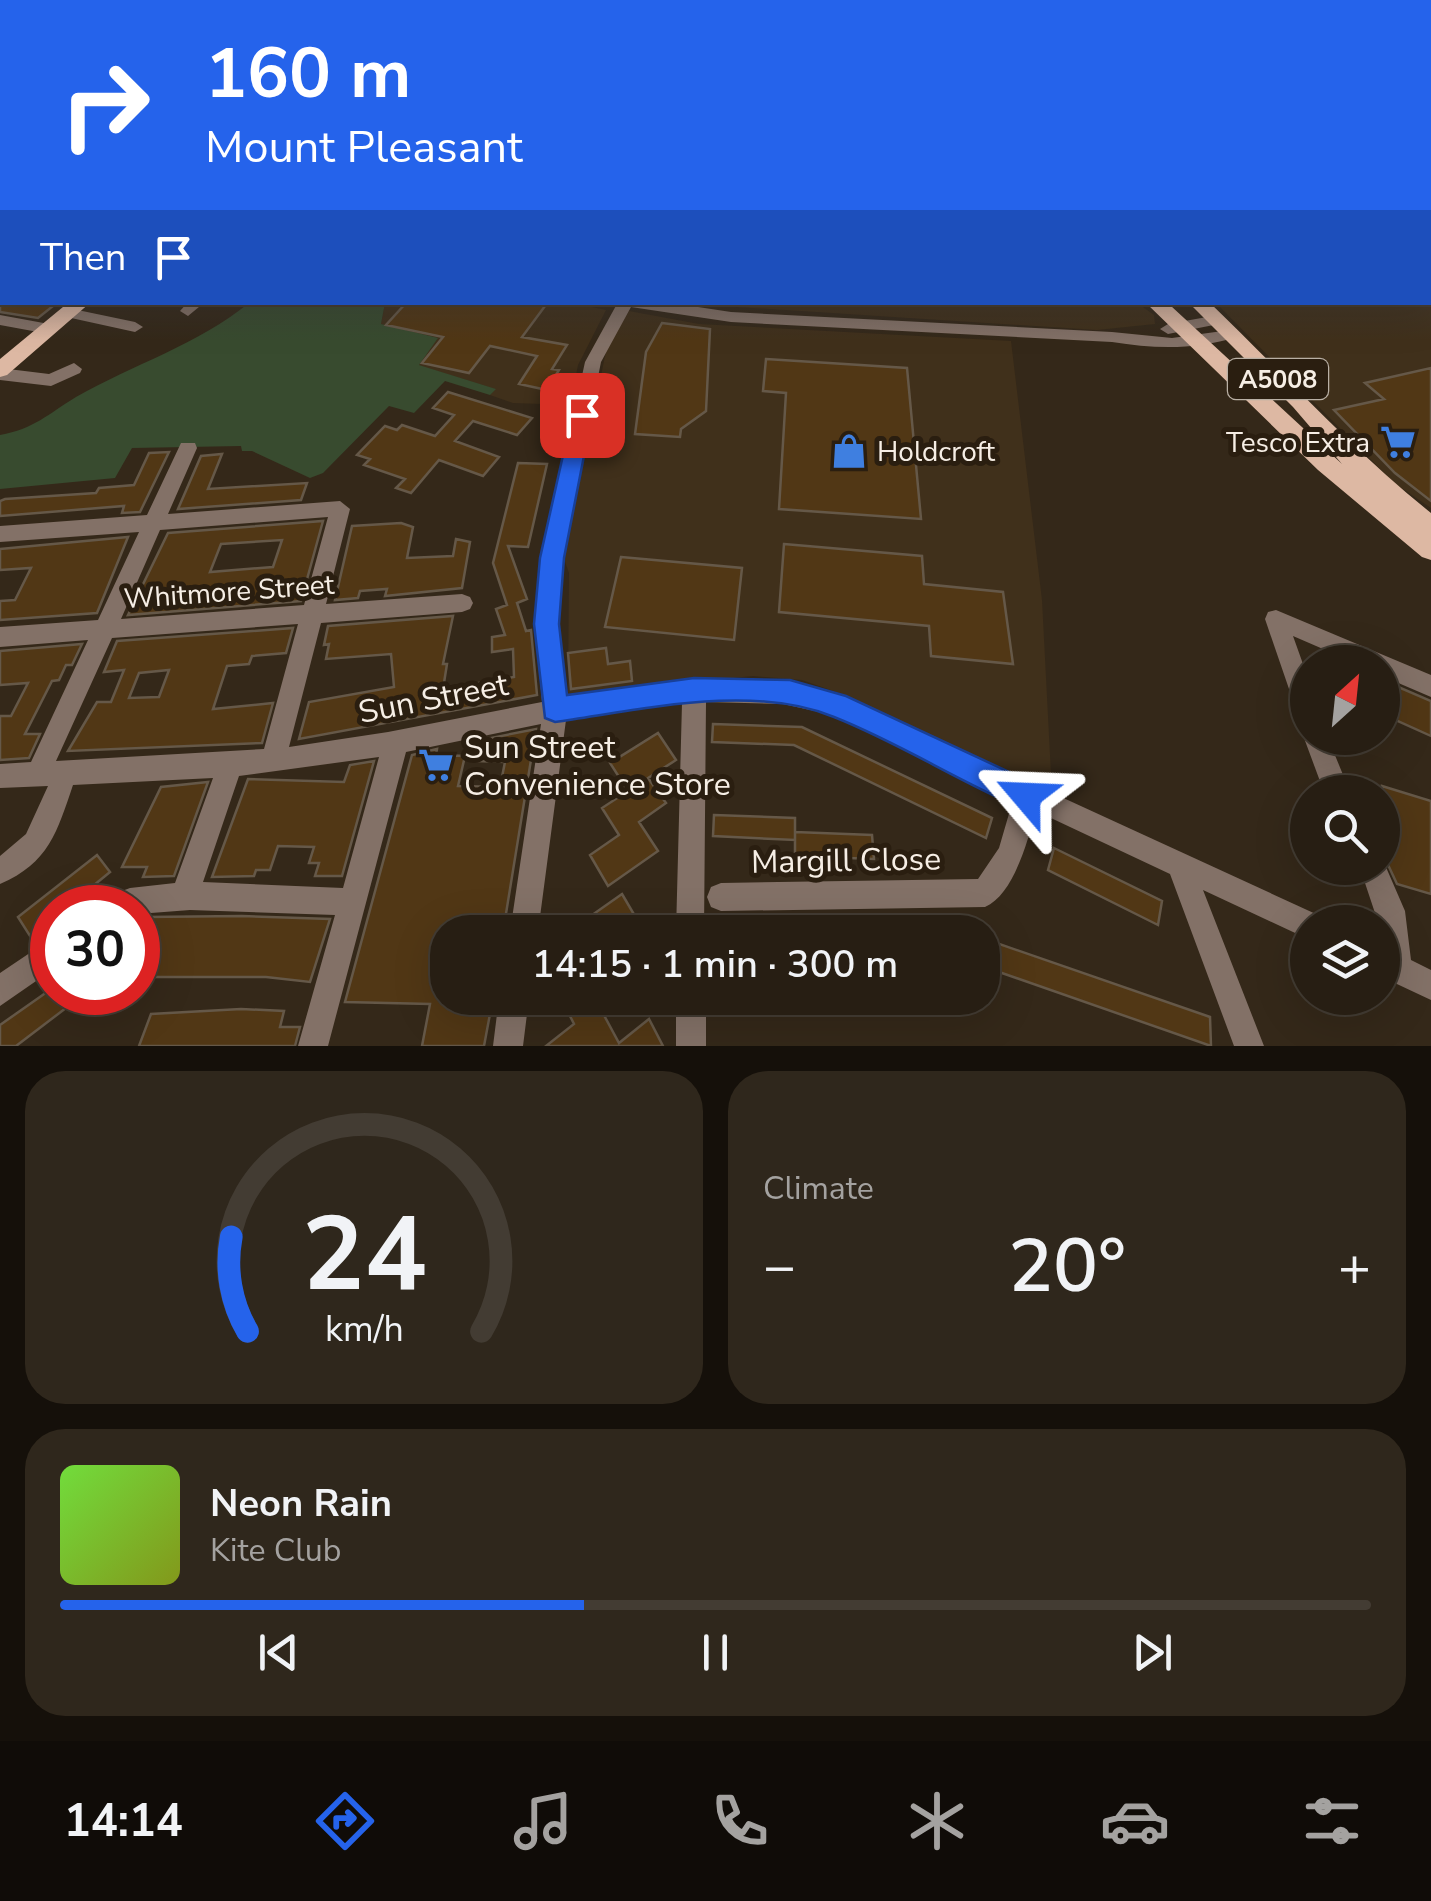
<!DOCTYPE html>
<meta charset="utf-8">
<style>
:root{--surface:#271e13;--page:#2f271c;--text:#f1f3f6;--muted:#a4a2a0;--line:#433c33;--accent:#2563eb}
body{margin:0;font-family:"Nunito Sans",sans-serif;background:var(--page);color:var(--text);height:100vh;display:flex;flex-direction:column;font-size:38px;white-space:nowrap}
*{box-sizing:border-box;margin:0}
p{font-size:32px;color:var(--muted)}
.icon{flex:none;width:55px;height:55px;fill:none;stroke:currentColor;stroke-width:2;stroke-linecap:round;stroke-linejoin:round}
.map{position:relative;height:1046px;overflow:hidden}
.drawer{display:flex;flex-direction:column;gap:25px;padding:25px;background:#15100a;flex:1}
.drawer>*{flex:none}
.top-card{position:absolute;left:0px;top:0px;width:1432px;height:305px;box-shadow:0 10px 40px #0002,0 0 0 2px var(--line);background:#2563eb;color:#fff;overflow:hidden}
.needle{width:65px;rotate:27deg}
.fabs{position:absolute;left:1290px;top:645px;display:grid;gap:20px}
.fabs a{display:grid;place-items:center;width:110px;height:110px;border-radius:50%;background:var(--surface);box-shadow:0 10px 40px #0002,0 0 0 2px var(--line);font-size:50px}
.speed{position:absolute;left:30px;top:885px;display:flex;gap:20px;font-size:50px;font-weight:700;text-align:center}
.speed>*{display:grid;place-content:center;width:130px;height:130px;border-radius:50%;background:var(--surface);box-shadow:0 10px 40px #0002,0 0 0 2px var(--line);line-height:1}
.speed .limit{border:15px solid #d22;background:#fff;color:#111}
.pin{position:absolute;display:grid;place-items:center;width:85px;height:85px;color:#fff;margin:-42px;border-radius:20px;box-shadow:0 5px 15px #0006}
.me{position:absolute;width:110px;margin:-55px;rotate:296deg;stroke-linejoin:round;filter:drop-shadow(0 0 8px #0008)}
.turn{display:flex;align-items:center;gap:35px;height:210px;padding:0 40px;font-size:45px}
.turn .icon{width:130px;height:130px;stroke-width:2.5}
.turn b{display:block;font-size:70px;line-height:85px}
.then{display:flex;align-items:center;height:95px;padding:0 40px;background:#0003;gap:20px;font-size:38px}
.big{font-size:75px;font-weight:600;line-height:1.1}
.drawer .tile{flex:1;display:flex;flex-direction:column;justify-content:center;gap:15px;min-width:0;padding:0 35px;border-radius:40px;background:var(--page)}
.drawer .dial{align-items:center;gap:0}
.dial svg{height:260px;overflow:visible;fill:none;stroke:var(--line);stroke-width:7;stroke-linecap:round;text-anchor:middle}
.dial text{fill:var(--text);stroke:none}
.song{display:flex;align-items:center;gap:30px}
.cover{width:120px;height:120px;border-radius:15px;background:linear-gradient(135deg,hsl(100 70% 55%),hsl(70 70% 35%))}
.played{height:10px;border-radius:5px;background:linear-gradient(90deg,var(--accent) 40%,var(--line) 40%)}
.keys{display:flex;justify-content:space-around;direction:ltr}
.heat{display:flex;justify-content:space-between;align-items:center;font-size:55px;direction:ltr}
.drawer .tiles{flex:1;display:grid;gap:25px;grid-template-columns:1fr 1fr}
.tile:last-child{grid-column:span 2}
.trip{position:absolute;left:430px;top:915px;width:570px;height:100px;border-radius:40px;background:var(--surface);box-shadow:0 10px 40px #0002,0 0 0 2px var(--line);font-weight:600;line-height:100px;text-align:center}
.dock{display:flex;height:160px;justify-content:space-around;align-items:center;background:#100c08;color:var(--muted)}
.dock .icon{width:70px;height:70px}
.dock .current{color:var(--accent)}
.dock b{font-size:45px;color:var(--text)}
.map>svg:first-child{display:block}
</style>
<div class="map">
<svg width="1431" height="1046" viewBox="0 0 1431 1046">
<rect width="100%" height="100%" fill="#342819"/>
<path fill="#40301b" d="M1431,194V508L1394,483L1216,303L1430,302Z
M568,302L606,310L578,365L570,405L513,403L490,395L495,389L418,365L437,339L381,324L385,303Z
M1136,302L1154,315L1155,324L1097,330L674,303Z
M629,311L699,324L1011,341L1042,600L1052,794L850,697L802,680L753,676L568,694L569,573L563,556L607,347Z"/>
<path fill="#384b2f" d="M249,303H385L381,324L438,338L419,365L496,389L490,395L445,381L414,413L389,406L323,473L310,478L252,451H242L241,446L132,448L115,478L0,489V435C34,429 48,414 76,397C134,364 197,345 249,303Z"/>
<path fill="#513715" stroke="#655848" stroke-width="2.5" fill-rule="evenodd" d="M0,302H58L38,318L0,312Z
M407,302H548L522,337L567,345L552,369L559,370L547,390L519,384L537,356L490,346L469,373L422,363L443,337L386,325Z
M662,323L710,329L706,411L681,429L680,437L635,434L646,352Z
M766,359L907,368L921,519L779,509L786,393L763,391Z
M1431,368V501L1395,473L1334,410L1384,399L1365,383Z
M448,392L532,418L517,435L473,421L455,441L499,457L483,476L439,460L411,493L396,488L405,479L364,465L370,459L357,455L385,426L397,430L402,425L435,436L454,415L433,408Z
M169,452L140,512L122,513L124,506L0,516V501L5,499L96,493L99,488L134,485L149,453Z
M222,454L208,489L307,483L301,500L178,509L201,456Z
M518,463L547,464L528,547L508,546L527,599L517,603L526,631L531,630L537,695L299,739L309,702L394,687L391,654L326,659L329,644L324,645L328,626L453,616L443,664H447L443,689L514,677L513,649L492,652V637L505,635L496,609L507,605L493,563Z
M323,521L301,601L128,615L168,533ZM282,540L273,567L210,572L221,544Z
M401,523L413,527L407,558L453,556L456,539L470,542L462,588L385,596L387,589L360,591L358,598L335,600L352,526Z
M128,537L97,613L0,620V601L15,600L31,568L0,570V549Z
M784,544L922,556L924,584L1003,592L1013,664L931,656L929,626L779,612Z
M621,557L742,568L734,640L605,627Z
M293,628L286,653L252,656L249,664L227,666L213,709L273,703L262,743L68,751L97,702H111L124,670L104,672L117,641ZM169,670L159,697L129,698L139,673Z
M82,644L72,665H66L59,680L52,681L25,734H40L29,758L0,760V716H11L28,683L0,685V651Z
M606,648L608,664L630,661L632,681L571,689L568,653Z
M1382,680L1431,701V736L1382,714Z
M713,724L802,727L992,818L986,838L794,745L712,742Z
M536,729L503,932H448V998H493L484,1046H422L430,1004L345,1002L412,755L437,749L436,755L465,756L458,786L500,787L505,762L477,761L481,740Z
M658,733L676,760L648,778L666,803L639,822L658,851L608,886L590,855L619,835L602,808L628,791L610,763Z
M374,761L342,876H315L319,863H309L314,847L278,846L270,870H256L254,876L212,877L248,779L344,782L350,765Z
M208,782L174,876L143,877L147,867H122L161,787Z
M1382,786L1431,801V894L1397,884L1383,854Z
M714,815L795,818V840L713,836Z
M795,832L872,835L874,859L795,856Z
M1054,848L1162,901L1158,925L1048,870Z
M97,855L110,872L66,908H52V918L30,936L18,917Z
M622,894L642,928L635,932H568Z
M242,916L330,919L310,982L266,977H138V938L146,917Z
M982,938L1210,1017L1211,1046L982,966Z
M47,992H87L16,1046H0V1025Z
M561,998H610L599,1006L619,1043L649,1019L663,1046H546L574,1024Z
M241,1009L284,1011L280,1027H300L295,1046H139L151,1014Z"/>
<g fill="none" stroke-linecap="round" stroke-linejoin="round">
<path fill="#837167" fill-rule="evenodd" d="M0,244H2V252H0Z
M188,302H205L188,316L180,311Z
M618,302H665L731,312L1112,332L1172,338L1237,329V337C1195,350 1155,349 1112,342L731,322L631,307L601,362L562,558L557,624L566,698C656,681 746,671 837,694L1318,915L1321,922H1308V939L1203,890L1264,1046H1234L1170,874L1036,811C1028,839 1014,895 985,907L721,911L711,907L707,897L711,887L721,883L978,879L999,848L1013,800L833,715L783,704L706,702L704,932H676L682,703L566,720L538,932H510L541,724L406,752L328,1046H298L335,915L190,910L138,914V908H99L103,898L130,888L175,883L213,778L73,785C57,832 49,863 0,884V856L26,834L48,786L0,788V764L31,762L88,640L0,647V627L98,620L139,532L0,542V526L147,515L181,443H195L197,448L168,514L340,501L350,509L326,604L462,594L470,597L473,603L470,609L462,612L321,623L289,747L388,732L542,702L535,624L542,558L585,362ZM328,517L304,605L121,619L160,530ZM298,624L264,749L56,761L112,638ZM379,757L343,888L203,882L239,776Z
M68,308L135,322L143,327L135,332L62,316V310Z
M0,315L49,324L57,329L49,334L0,325Z
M1218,315L1226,320L1224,323L1168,334L1160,329L1168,324Z
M74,363L82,369L80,373L51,386L0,380V368L49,374Z
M1276,610L1431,675V697L1382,676V662H1353L1293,636L1308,678V724L1300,721L1265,619L1268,612Z
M1307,730L1308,738H1328L1350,792H1324L1304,738Z
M1382,858L1405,911L1411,960L1431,970V1000L1382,977V922H1378L1360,868H1382Z
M52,938V970L0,1006V973Z
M499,998H529L523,1046H493Z
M676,998H706V1046H676Z"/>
<path fill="#ddb8a3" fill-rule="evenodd" d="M69,302H91L7,375L0,377V359Z
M1145,302L1171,306L1342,464L1293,407L1188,302H1209C1283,373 1351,449 1431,513V560L1422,557L1318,470Z"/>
</g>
<linearGradient id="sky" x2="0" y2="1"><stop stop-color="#1d160e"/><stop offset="0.57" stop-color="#4a4849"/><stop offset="1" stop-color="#4a4849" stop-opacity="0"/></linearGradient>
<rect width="1431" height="340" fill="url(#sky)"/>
<path fill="#2563eb" stroke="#184099" stroke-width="2.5" d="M582,408L592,415L564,558L559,624L567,695L694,678L790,680L846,696L1037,785L1041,796L1037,806L1026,810C961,783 900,743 834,717C752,683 640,710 555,722L545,718L534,624L540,558L572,415Z"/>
<defs>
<symbol id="supermarket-bare" viewBox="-9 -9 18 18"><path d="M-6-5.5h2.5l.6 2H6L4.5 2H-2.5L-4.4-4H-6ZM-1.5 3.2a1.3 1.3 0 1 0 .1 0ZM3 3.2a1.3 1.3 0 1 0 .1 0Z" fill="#3f7fe0" stroke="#2a1e10" stroke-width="2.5" paint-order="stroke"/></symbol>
<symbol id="shop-bare" viewBox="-9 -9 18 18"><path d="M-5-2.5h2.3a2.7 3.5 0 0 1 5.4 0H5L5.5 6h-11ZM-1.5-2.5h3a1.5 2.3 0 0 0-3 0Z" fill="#3f7fe0" stroke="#2a1e10" stroke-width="2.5" paint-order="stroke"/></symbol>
</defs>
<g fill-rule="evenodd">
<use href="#supermarket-bare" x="1373" y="417" width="50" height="50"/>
<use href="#shop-bare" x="824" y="426" width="50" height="50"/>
<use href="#supermarket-bare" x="411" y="740" width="50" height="50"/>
</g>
<g text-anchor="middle" stroke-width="10" stroke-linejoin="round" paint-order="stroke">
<rect fill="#2a1e10" stroke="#b9b0a5" stroke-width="2.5" x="1228" y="359" width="100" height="40" rx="8"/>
<g font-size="25" font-weight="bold" fill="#f6eee5">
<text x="1278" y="388">A5008</text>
</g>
<g font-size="28" fill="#f6eee5" stroke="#2a1e10" text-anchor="end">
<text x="1370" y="452">Tesco Extra</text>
<text x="877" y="461" text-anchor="start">Holdcroft</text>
</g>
<g font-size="28" fill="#f6eee5" stroke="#2a1e10">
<text transform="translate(229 591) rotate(-4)" y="10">Whitmore Street</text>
</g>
<g font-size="32" fill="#f6eee5" stroke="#2a1e10">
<text transform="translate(433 698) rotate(-11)" y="11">Sun Street</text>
<text transform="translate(846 860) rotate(-1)" y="11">Margill Close</text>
</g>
<g font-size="32" fill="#f6eee5" stroke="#2a1e10" text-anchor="start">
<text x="464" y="758">Sun Street<tspan x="464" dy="37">Convenience Store</tspan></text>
</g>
</g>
</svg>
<div class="fabs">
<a><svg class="needle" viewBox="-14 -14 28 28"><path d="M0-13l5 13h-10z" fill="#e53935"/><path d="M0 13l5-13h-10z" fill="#a4a2a0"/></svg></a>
<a><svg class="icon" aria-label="search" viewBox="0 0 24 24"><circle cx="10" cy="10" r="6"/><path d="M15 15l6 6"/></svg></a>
<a><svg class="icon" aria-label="layers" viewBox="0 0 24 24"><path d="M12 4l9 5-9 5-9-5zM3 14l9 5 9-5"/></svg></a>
</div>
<div class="speed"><div class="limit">30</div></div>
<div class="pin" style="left:582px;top:415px;background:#d93025"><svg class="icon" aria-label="arrive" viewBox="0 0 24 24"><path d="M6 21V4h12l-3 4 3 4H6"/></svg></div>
<svg class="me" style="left:1026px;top:796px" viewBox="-20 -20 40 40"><path d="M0-17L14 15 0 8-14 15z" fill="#2563eb" stroke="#fff" stroke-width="4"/></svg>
<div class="trip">14:15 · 1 min · 300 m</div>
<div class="top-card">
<div class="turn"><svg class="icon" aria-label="right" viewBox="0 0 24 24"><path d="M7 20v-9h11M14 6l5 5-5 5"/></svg><div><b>160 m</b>Mount Pleasant</div></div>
<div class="then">Then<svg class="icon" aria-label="arrive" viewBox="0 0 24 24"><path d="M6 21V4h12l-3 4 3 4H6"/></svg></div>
</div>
</div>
<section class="drawer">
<div class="tiles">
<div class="tile dial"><svg viewBox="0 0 100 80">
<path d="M14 69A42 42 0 1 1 86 69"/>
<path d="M14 69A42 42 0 0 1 9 40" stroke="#2563eb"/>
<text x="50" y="56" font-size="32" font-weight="700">24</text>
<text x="50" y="72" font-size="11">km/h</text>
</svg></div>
<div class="tile"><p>Climate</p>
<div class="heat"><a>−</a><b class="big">20°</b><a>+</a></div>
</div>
<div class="tile">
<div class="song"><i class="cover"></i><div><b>Neon Rain</b><p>Kite Club</p></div></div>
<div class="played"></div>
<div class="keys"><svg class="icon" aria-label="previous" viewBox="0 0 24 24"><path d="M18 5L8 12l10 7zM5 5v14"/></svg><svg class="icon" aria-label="pause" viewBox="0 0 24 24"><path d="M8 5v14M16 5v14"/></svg><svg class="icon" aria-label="next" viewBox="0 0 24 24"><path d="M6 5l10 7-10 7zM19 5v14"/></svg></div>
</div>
</div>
</section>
<nav class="dock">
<b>14:14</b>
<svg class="icon current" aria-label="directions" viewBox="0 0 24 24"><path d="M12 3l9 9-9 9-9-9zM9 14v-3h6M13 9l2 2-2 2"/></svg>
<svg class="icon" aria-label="music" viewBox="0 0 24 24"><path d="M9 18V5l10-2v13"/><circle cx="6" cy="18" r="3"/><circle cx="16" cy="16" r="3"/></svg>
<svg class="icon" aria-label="phone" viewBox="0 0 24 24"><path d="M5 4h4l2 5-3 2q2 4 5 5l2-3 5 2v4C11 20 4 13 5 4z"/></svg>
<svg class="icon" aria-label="climate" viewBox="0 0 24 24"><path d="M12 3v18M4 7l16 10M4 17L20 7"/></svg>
<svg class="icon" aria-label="car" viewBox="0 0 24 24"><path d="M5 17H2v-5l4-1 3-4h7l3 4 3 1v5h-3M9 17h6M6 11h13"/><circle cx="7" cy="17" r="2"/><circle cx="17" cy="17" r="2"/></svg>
<svg class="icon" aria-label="filters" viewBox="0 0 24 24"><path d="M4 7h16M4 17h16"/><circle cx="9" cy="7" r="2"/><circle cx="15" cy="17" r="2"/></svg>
</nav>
